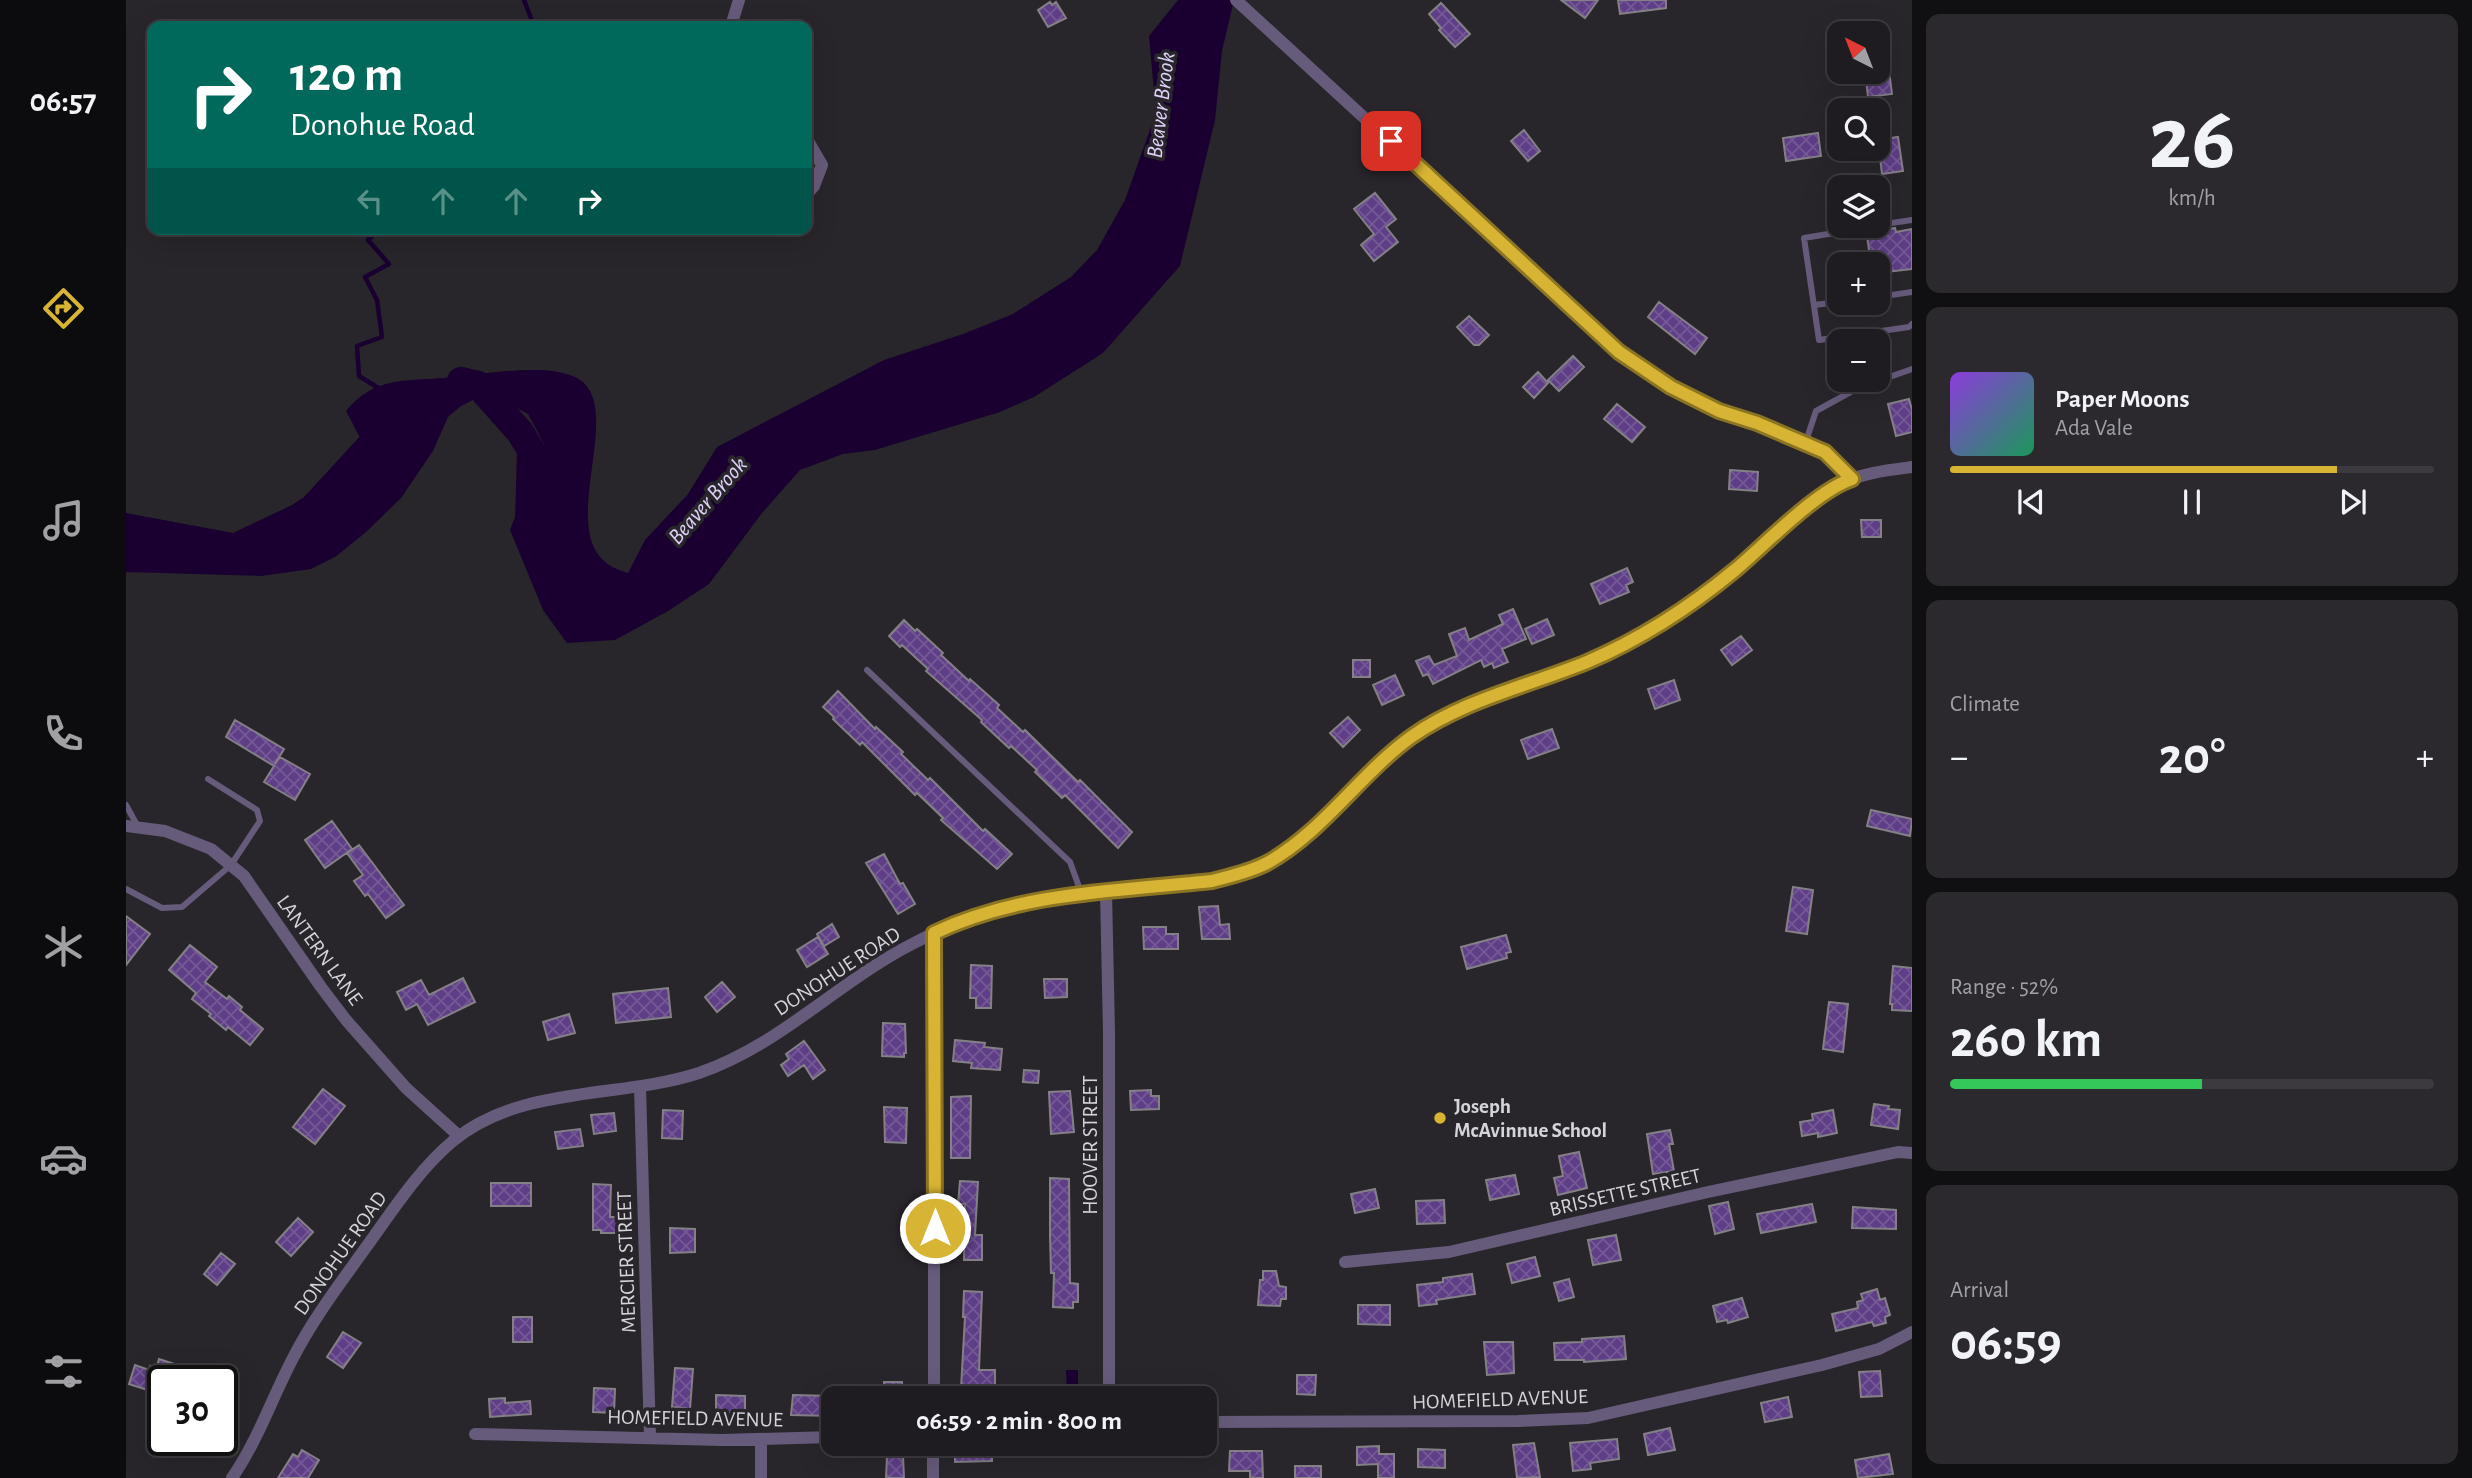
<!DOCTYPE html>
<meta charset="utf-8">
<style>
:root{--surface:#1e1c20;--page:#2b292d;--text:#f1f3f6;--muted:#a1a1a5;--line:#3c3a3e;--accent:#d8b434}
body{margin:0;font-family:"Alegreya Sans",sans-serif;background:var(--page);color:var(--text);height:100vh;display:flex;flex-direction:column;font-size:26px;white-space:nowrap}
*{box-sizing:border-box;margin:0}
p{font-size:23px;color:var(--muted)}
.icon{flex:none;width:38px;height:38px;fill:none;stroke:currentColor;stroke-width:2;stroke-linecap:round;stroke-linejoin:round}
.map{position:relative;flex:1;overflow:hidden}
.panel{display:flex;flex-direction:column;gap:14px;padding:14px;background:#100f12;width:560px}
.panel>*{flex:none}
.guide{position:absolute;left:21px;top:21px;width:665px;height:214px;border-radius:14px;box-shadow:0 7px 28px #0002,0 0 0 2px var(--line);background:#00695c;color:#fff;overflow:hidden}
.needle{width:46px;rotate:318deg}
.tools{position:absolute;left:1701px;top:21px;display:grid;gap:14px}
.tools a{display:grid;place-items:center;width:63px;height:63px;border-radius:14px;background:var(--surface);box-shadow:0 7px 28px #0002,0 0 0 2px var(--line);font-size:35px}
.speed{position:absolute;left:21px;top:1365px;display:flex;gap:14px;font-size:35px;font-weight:700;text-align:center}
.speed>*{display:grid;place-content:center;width:91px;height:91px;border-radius:50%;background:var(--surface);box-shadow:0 7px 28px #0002,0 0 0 2px var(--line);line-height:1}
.speed .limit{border:4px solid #111;border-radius:10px;background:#fff;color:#111}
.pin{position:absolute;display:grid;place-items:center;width:60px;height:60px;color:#fff;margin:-30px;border-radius:14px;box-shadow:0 4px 10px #0006}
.me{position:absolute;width:77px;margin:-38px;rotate:0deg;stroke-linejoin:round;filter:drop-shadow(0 0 5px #0008)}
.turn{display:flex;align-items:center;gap:24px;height:147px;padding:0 28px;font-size:32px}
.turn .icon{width:91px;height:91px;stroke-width:2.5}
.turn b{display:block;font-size:49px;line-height:60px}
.lanes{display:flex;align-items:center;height:66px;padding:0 28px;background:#0003;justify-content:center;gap:35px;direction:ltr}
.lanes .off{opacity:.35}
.big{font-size:52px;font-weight:700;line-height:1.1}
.panel .card{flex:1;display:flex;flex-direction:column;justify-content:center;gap:10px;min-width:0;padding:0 24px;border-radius:14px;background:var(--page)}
.panel .dial{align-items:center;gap:0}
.dial b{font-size:91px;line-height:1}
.song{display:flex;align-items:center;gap:21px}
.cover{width:84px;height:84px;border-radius:10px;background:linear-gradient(135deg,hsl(270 70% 55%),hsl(150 70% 35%))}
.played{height:7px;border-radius:4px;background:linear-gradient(90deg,var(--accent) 80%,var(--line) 80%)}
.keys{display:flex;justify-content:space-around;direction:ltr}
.heat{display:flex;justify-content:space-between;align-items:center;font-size:38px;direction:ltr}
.charge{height:10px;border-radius:5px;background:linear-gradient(90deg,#34c759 52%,var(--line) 0)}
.trip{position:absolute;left:695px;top:1386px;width:396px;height:70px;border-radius:14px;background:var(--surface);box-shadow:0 7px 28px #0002,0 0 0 2px var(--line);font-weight:700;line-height:70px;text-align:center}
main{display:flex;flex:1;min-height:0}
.dock{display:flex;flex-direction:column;width:126px;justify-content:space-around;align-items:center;background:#0c0b0d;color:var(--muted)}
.dock .icon{width:49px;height:49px}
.dock .on{color:var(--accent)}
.dock b{font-size:32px;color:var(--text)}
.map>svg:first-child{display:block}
</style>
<main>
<nav class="dock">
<b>06:57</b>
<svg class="icon on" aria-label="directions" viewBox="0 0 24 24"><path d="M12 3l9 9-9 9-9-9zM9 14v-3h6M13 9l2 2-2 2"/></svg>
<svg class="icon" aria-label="music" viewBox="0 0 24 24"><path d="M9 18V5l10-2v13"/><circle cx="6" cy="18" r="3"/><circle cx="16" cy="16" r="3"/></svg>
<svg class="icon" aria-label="phone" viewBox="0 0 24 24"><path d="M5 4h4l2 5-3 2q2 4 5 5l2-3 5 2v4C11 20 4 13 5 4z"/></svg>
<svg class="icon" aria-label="climate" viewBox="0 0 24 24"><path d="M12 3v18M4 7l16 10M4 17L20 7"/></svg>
<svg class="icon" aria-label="car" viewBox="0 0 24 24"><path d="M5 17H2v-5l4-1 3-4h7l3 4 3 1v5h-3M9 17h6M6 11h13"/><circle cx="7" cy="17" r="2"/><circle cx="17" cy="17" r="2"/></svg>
<svg class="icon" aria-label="filters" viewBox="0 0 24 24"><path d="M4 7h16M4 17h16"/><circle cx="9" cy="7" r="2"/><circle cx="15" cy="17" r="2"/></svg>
</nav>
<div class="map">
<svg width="1786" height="1478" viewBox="0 0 1786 1478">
<defs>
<pattern id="building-cross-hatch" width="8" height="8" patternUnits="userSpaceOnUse" patternTransform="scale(1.75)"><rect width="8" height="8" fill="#5e3e86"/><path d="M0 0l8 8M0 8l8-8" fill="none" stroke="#745996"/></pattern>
</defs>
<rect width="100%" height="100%" fill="#28262b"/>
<path fill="#190030" d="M1052,0H1108L1096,51L1089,120L1054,266L977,353L908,397L874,412L749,450L717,454L674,470L636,513L583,584L542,611L489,640L441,643L417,610L384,530L418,444L402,414L385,405L366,400L349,399L335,406L322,417L307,451L275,498L239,533L209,557L185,569L135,576L0,572V513L107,533L183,497L219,487L235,470L240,449L220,411C248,377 277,381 317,378C353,375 418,362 449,377C501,402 436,515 475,558C482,566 492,570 502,573L519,540L562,494L591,447L758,360L837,334L887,314L945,277L971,250L999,200L1030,113L1023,36Z
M940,1370H952V1395H941Z"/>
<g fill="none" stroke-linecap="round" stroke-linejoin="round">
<path stroke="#190030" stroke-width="4.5" d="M398,0L408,26
M254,389L233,376L231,346L256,337L251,300L239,277L263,264L242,240L254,229"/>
<path stroke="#190030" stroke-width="28" d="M335,381L352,385L394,432L405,450L403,521
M176,515L187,508L245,445L266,426"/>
</g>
<path fill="url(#building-cross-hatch)" stroke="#838086" stroke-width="2" d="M1435,0H1472L1459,18Z
M1492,0H1540V8L1494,14Z
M924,2L926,5L930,2L940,18L922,27L912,10Z
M1315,3L1344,34L1329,47L1313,30L1315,28L1303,14Z
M1760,47L1766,94L1742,97L1739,72H1752V48Z
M1398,130L1414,151L1402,161L1385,141Z
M1692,133L1695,156L1660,161L1657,138Z
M1772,137L1777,171L1756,174L1752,140Z
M1249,193L1270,219L1260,227L1272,242L1248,261L1235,245L1248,234L1228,209Z
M1769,228L1770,232L1786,229V269L1752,273V264H1745L1741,236L1749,235L1748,232L1753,231Z
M1533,302L1581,338L1569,354L1522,317Z
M1343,316L1363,335L1353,345H1348L1331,327Z
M1447,356L1458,367L1433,391L1422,380Z
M1412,372L1422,383L1408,398L1397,387Z
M1783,399L1786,410V432L1770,436L1762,404Z
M1491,404L1519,427L1506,442L1478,419Z
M1604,470L1632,472L1631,491L1603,489Z
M1735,520H1755V537H1736Z
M1501,568L1507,582L1500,585L1503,592L1474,604L1465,584Z
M1387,609L1400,639L1376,649L1382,662L1368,668L1366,663L1358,667L1355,660L1307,684L1302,674L1297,676L1290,661L1303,656L1308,665L1331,656L1323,634L1339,628L1343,640L1377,624L1373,615Z
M1421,619L1428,635L1406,644L1399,629Z
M778,620L789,631L791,629L817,653L815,655L843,681L844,679L873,705L871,708L897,732L899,730L952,782L954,780L1006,832L992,848L939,795L936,798L909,772L911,770L885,746L883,748L855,722L856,720L800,671L802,669L776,645L774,647L763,636Z
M1615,636L1626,650L1606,665L1595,650Z
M1227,660H1244V677H1227Z
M1269,675L1278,695L1256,705L1247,685Z
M1548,680L1554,700L1529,709L1522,689Z
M712,691L749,729L750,727L777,752L775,754L802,780L804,778L857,831L859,829L886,854L871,869L815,820L817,818L791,793L789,795L736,742L734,745L707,719L708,717L697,707Z
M1222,717L1234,730L1217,747L1204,733Z
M109,720L158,749L149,764L154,757L184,774L169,800L138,782L148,766L100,737Z
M1426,729L1433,748L1402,759L1395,740Z
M1745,810L1786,819L1784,836L1741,826Z
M206,821L226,849L199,868L179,840Z
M233,845L278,905L260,918L242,894L239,896L228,881L237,875L221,853Z
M758,854L774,884L777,883L789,904L772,914L740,863Z
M1667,887L1687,890L1681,934L1660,931Z
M1092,906L1094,925L1103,924L1104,939H1076L1073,907Z
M0,916L24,934L0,965Z
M706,924L713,937L698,946L691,934Z
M1017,927H1040V934H1052V949H1018Z
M1380,935L1385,952L1380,953L1381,958L1341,969L1335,947Z
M692,937L702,954L681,967L671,950Z
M64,945L91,967L79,982L101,999L103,996L116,1007L114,1010L137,1029L124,1045L102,1027L100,1030L83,1016L85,1014L66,999L70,993L43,970Z
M845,965L866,966L865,1008H850V998H844Z
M1767,966L1786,968V1011L1766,1010V1004H1764Z
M337,978L349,1002L302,1025L291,1004L280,1010L271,992L295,980L303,995Z
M918,979H941V997L919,998Z
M596,982L609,997L591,1012L579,997Z
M542,988L545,1017L490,1023L487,994Z
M1703,1002L1722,1004L1717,1052L1697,1049Z
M443,1014L449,1033L422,1040L417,1022Z
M757,1023L779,1024L780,1053H778V1057L756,1056Z
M829,1040L859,1043L858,1047L876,1049L874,1070L845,1068L846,1063L827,1061Z
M678,1041L699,1070L687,1079L678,1065L662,1076L655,1065L663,1059L660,1054Z
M898,1070L913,1071L912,1083L897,1082Z
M197,1089L219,1106L189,1144L167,1127Z
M1025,1090V1096H1033V1109L1005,1110L1004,1091Z
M944,1091L948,1132L925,1134L923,1092Z
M845,1096L844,1158H825V1097Z
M1748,1104L1763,1106L1762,1109L1774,1110L1772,1129L1745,1125Z
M758,1107L781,1108L780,1143L759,1142Z
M537,1110L557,1111L556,1139L536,1138Z
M1707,1110L1711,1133L1692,1137V1133L1676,1136L1674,1122L1687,1120L1686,1114Z
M488,1113L490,1131L468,1134L465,1115Z
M454,1129L457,1146L432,1149L429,1132Z
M1544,1130L1547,1144H1543L1548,1171L1527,1174L1521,1134Z
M1453,1152L1461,1188L1432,1195L1428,1178L1437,1176L1433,1156Z
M1389,1175L1393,1194L1364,1200L1360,1180Z
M924,1178L943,1179L944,1283L952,1284V1302H947V1308L927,1307L928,1273H925L924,1236Z
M834,1181L852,1182L849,1235H856V1260H838L839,1204H832Z
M365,1183H405V1206H365Z
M467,1184L485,1185L484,1217H494V1233H475V1230H467Z
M1249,1189L1253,1208L1229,1213L1225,1194Z
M1318,1200L1319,1223L1291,1224L1290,1201Z
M1602,1202L1608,1229L1589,1234L1583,1206Z
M1686,1204L1690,1222L1635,1233L1631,1214Z
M1727,1207L1770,1210V1229L1726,1228Z
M172,1218L187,1232L165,1256L150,1242Z
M544,1228L569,1229V1252L544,1253Z
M1490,1235L1495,1260L1467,1265L1462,1240Z
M95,1253L109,1264L91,1285L78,1274Z
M1409,1257L1414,1276L1386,1283L1381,1264Z
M1137,1271H1150L1153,1286L1160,1287V1299H1155L1154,1306L1132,1305L1134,1280H1137Z
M1346,1274L1349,1294L1310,1300L1311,1304L1293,1306L1291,1285L1317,1282V1278Z
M1443,1279L1448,1297L1433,1301L1428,1283Z
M1751,1289L1754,1300L1759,1298L1764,1315L1759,1317L1760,1323L1748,1326L1746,1322L1710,1331L1706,1314L1732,1308L1731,1302L1737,1300L1735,1294Z
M838,1291L856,1292L853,1370H869V1389L835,1388L839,1317H837Z
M1616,1298L1622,1317L1602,1323L1601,1320L1591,1322L1587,1306Z
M1232,1305H1264V1325L1232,1324Z
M387,1317H406V1342H387Z
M217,1332L235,1343L217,1368L201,1357Z
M1498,1336L1500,1359L1458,1362V1360H1429L1428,1343L1456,1342V1339Z
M1358,1342H1387L1388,1373L1361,1375Z
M33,1359L48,1364L43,1381H37V1395L3,1384L9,1365L23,1370L24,1366L30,1369Z
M549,1368L567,1369L564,1409L546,1407Z
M1754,1371L1756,1396L1735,1397L1733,1372Z
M1171,1375H1190L1189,1395L1171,1394Z
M758,1382H776V1398H758Z
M468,1388L489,1389L488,1413L467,1412Z
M590,1395L619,1396V1416H590Z
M667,1395L706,1396V1416L665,1415Z
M1662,1397L1666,1417L1639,1422L1635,1403Z
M379,1398V1403L404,1401L405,1414L364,1417L363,1399Z
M1544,1428L1549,1450L1522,1455L1518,1434Z
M1491,1439L1493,1459L1464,1463L1465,1469L1447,1471L1444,1443Z
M1408,1443L1414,1477L1391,1478L1387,1445Z
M866,1444V1461L829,1462V1445Z
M1253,1446V1454H1268V1478H1252V1464L1231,1465V1447Z
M1292,1449L1319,1450V1468L1292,1467Z
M176,1450L193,1460L182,1478H152L167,1454L172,1457Z
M1104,1451H1136L1137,1478H1124V1471H1103Z
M1763,1454L1767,1474L1732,1478L1729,1460Z
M761,1456H777L778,1478H760Z
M1169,1466H1195V1478H1169Z"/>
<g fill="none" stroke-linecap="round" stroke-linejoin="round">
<path stroke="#675b7b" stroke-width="6" d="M1752,225L1786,220
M1750,226L1678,238L1693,340L1783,327L1786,324
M1752,297L1786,292
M1688,305L1713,302
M1679,444L1690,411L1732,388L1786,369
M741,670L944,862L956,895
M0,805L11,825
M0,889L36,908L56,907L105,865L134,821L131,810L82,779"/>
<path stroke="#675b7b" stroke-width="12" d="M1110,0L1493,352L1545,388L1593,411L1631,423L1699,452L1726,479
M605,26L613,0
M681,139L696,165L688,186L681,194
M0,826L39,831L85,849L118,876L195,987L220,1020L280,1088L333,1136
M980,892L983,1032V1398
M514,1087L524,1437
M1219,1262L1323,1252L1582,1192L1772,1152L1786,1153
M808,1398V933
M1078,1422L1392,1421L1462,1418L1696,1365L1753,1349L1786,1332
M349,1434L596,1440L707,1437
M807,1444V1478
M106,1478C132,1440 146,1398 167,1358C187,1319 213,1285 238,1250C265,1213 292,1170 327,1141C394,1085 493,1099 573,1073C653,1046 713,981 788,943C884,893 981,893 1086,881C1105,876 1124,872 1141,863C1197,833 1233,774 1285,738C1353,688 1444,678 1517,636C1564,609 1607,572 1648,536C1669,519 1690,496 1714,484C1735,473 1763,470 1786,467
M635,1478V1440"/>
</g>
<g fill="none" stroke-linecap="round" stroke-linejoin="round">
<defs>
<path id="route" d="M809,1228L808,933C894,892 992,891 1086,881C1105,876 1124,872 1141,863C1196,833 1234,774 1285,737C1337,700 1402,686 1461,662C1515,639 1563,608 1609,570C1640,544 1690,491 1726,479L1699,452L1631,423L1593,411L1545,387L1493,352L1265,141"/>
</defs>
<use href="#route" stroke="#8c7522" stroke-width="18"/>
<use href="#route" stroke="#d8b434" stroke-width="12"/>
</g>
<circle fill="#d8b434" stroke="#28262b" stroke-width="2.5" cx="1314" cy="1118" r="7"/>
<g text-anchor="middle" stroke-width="7" stroke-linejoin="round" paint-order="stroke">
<g font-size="21" fill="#d5d4d8" stroke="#28262b">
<text transform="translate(194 950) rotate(54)" y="7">LANTERN LANE</text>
<text transform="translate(711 971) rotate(-33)" y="7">DONOHUE ROAD</text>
<text transform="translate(964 1145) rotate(-90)" y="7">HOOVER STREET</text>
<text transform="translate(1499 1192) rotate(-13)" y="7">BRISSETTE STREET</text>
<text transform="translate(214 1253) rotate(-55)" y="7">DONOHUE ROAD</text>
<text transform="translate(500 1262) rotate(-92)" y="7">MERCIER STREET</text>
<text transform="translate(1374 1399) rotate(-2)" y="7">HOMEFIELD AVENUE</text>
<text transform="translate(569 1418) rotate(1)" y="7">HOMEFIELD AVENUE</text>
</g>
<g font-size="21" font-weight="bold" fill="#d5d4d8" stroke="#28262b" text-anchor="start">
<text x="1328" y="1113">Joseph<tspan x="1328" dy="24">McAvinnue School</tspan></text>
</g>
<g font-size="23" font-style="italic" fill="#e0d1fa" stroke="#28262b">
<text transform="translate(1034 105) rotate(-83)" y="8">Beaver Brook</text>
<text transform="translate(581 500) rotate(-49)" y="8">Beaver Brook</text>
</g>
</g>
</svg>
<div class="tools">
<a><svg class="needle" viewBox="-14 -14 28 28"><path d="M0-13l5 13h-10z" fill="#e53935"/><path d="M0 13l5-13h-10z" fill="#a1a1a5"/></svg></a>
<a><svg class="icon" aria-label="search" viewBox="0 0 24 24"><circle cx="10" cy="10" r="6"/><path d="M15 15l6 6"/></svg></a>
<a><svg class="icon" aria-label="layers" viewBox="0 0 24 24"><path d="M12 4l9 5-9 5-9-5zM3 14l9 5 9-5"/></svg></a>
<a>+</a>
<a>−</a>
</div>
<div class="speed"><div class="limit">30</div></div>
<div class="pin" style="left:1265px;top:141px;background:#d93025"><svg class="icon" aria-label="arrive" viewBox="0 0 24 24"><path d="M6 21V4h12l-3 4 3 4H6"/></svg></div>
<svg class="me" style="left:809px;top:1228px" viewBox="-20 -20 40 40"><circle r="17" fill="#d8b434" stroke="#fff" stroke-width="3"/><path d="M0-11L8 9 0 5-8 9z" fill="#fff"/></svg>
<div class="trip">06:59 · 2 min · 800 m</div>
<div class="guide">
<div class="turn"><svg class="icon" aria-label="right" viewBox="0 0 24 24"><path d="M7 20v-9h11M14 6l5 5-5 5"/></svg><div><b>120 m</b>Donohue Road</div></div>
<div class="lanes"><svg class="icon off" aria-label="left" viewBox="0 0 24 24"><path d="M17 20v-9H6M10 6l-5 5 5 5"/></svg><svg class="icon off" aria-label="ahead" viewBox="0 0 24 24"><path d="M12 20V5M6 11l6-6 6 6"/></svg><svg class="icon off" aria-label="ahead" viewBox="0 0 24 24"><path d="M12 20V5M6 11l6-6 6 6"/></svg><svg class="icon" aria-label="right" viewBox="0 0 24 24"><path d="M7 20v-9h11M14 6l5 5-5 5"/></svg></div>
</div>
</div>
<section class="panel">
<div class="card dial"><b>26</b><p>km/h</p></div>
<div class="card">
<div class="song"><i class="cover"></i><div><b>Paper Moons</b><p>Ada Vale</p></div></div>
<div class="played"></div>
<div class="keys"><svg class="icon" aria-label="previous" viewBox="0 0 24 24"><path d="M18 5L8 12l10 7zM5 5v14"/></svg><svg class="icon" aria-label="pause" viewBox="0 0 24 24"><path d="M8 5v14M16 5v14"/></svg><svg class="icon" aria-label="next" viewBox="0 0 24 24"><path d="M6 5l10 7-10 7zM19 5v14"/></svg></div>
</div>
<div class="card"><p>Climate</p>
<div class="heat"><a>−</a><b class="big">20°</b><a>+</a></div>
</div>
<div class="card"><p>Range · 52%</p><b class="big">260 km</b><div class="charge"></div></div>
<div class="card"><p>Arrival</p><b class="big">06:59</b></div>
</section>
</main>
